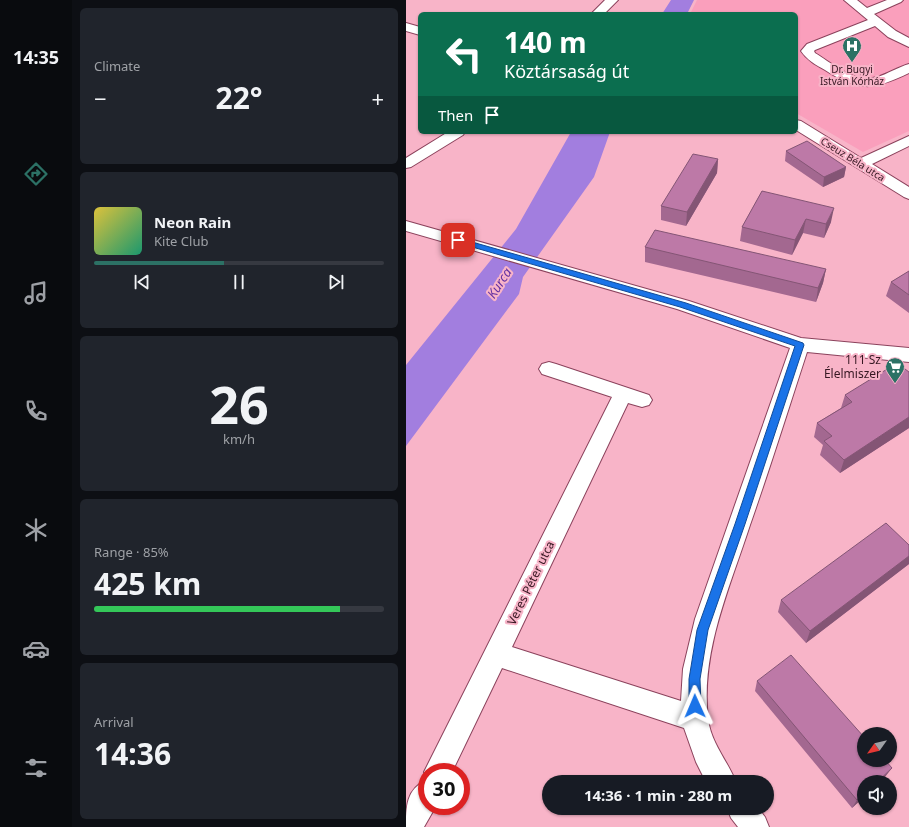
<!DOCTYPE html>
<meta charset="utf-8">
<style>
:root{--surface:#171b24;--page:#20242c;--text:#f1f3f6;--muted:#9ea1a6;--line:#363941;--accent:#2c7165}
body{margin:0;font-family:"Noto Sans",sans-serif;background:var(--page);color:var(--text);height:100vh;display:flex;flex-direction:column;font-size:15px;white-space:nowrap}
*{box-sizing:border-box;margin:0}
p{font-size:13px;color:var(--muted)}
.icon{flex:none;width:22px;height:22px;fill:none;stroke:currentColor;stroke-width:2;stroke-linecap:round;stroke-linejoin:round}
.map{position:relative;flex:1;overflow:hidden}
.sheet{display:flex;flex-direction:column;gap:8px;padding:8px;background:#0d0f14;width:334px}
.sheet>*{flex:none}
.banner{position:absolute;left:12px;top:12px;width:380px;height:122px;border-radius:6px;box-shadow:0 1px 3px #0004;background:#0b6e4f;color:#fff;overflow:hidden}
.needle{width:26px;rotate:236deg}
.tools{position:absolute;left:451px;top:727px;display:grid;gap:8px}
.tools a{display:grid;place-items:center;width:40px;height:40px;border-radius:50%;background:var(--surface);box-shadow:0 1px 3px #0004;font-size:20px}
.speed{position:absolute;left:12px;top:763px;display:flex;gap:8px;font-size:20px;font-weight:700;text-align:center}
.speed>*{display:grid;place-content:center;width:52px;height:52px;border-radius:50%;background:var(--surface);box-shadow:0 1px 3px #0004;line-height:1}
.speed .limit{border:6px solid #d22;background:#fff;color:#111}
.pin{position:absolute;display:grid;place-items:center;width:34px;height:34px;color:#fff;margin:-17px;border-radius:8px;box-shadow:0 2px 6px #0006}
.me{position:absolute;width:44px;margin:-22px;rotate:359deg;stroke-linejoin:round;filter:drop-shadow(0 0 3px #0008)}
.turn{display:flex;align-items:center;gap:14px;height:84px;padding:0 20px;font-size:18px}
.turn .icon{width:52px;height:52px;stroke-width:2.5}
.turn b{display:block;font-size:28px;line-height:34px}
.then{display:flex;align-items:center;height:38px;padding:0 20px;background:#0003;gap:8px;font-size:15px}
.big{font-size:30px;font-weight:700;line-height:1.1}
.sheet .tile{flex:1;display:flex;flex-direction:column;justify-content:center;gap:6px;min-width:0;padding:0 14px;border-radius:6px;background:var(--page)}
.sheet .dial{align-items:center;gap:0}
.dial b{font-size:52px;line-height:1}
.song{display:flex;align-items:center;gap:12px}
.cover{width:48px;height:48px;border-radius:6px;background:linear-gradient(135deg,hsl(50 70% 55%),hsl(160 70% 35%))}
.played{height:4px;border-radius:2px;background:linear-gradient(90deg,var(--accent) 45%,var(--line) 45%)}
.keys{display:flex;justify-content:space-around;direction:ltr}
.heat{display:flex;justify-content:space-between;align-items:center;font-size:22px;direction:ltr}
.charge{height:6px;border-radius:3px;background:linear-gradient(90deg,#34c759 85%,var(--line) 0)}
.trip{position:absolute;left:136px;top:775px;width:232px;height:40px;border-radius:20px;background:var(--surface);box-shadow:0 1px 3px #0004;font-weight:700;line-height:40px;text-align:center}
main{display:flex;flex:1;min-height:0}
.dock{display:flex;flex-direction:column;width:72px;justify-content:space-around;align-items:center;background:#090b0e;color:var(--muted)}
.dock .icon{width:28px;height:28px}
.dock .active{color:var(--accent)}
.dock b{font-size:18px;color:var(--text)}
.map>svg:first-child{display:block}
</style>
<main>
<nav class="dock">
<b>14:35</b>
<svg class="icon active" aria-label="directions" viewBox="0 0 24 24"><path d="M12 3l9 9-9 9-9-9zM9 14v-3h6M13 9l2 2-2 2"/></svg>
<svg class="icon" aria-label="music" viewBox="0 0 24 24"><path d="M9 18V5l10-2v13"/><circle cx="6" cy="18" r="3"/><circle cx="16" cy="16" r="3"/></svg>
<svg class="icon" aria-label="phone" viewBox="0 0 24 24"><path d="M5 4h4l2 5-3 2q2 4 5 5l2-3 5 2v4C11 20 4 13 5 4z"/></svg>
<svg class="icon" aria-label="climate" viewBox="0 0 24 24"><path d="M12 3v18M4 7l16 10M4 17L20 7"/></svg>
<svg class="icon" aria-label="car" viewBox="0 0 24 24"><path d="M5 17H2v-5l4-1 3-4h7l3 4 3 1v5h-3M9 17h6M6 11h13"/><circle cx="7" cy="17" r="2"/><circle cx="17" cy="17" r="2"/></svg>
<svg class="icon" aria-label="filters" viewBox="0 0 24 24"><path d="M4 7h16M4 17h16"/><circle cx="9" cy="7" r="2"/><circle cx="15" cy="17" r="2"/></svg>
</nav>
<section class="sheet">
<div class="tile"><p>Climate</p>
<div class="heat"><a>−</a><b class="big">22°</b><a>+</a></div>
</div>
<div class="tile">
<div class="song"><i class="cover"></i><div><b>Neon Rain</b><p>Kite Club</p></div></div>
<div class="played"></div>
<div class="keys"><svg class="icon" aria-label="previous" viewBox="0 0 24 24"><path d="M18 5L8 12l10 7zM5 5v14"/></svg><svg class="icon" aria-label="pause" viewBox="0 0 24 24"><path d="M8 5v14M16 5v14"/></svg><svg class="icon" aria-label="next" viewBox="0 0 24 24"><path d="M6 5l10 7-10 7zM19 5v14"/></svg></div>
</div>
<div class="tile dial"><b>26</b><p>km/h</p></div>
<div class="tile"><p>Range · 85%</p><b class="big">425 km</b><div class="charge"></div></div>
<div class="tile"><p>Arrival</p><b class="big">14:36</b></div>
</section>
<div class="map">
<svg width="503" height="827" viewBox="0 0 503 827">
<rect width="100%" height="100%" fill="#f8b4c8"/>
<path fill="#fa9fbc" d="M291,0H503V131L457,152L390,113V14H284Z"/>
<path fill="#a27edf" d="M265,0H288L281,14H256Z
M165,132H204L188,177L117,277L113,294L0,446V365L110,229Z"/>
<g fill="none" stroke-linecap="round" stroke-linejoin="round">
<defs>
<path id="minor" d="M199,0H212L198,14H185Z
M438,0H451L461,8L481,0H497L495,2L468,14L490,31L503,38V47L482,37L469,26L409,50L408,51L409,53C427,64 449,84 471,77C482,74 492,67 503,64V73C468,90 453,92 419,70C410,65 401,60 395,51L401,44L462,20Z
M0,23L14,27V35L0,31Z
M390,120L395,121L455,158L503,136V146L466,164L503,187V199L498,197L390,130Z
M42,132H59L57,135L5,167L0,168V158Z
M0,221L283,301L395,338L503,348V362L401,352C382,410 364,468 344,525C324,587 294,652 302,719C305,743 321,760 330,782H300L290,762L278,728L96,668L46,772H21V778L18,772L206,397L136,374L133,369L136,364L143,362L150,364L243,395L246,400L243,405L236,407L222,403L106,647L275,701L277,669L289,619L384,348L271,309L0,231Z
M21,780V806H30L18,827H0C0,807 0,789 21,780Z
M321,808H352L359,817L363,827H332L325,818Z"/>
</defs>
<use href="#minor" stroke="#8b425c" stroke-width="2"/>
<use href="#minor" fill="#fff" fill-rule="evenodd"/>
</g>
<path fill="#a36890" d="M380,151L440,167L438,177L417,187L379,161Z
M312,159L311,173L280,226L255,220V206Z
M356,191L425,222L418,238L397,233L386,255L334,241L336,227Z
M239,247L420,269L417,283L410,302L239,262Z
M503,271V313L480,296L485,282Z
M503,372V428L434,473L414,455L417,445L408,437L411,423L435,408L439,395Z
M503,545V564L400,643L372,612L375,600Z
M351,681L479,777L474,782H458V797L446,808L349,691Z"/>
<path fill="#845575" d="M312,159L311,173L280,226L281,212Z
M440,167L438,177L417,187L418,177Z
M428,208L425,222L418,238L420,224Z
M400,219L397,233L386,255L389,240Z
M420,269L417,283L410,302L412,288Z
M503,417V428L434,473L438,460Z
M503,556V564L400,643L404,631Z
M486,768L479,777L474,782H471Z
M458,793V797L446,808L451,800Z"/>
<path fill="#bd79a7" stroke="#845575" d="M401,141L440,167L418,177L380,151Z
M287,154L312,159L281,212L255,206Z
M356,191L428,208L420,224L400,219L389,240L336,227Z
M249,230L420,269L412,288L239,247Z
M503,271V295L485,282Z
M491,363L503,372V417L438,460L418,441L426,436L411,423L446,402L439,395Z
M480,523L503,545V556L404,631L375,600Z
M385,655L458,737V760H479L486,768L471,782H458V793L451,800L351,681Z"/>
<path fill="#1a73e8" stroke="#114b97" d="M52,238L280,303L397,343L398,345L339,524L302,630L294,679L295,706L293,710L289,712L285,710L283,706V679L291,630L329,524L389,346L274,307L49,242V239Z"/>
<defs>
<symbol id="hospital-pin" viewBox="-11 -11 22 30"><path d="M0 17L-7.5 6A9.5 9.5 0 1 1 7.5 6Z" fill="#2c7165" stroke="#f8b4c8"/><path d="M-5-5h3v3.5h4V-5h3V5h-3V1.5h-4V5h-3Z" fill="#fff"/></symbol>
<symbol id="supermarket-pin" viewBox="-11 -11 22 30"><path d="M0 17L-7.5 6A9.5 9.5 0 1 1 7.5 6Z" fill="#2c7165" stroke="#f8b4c8"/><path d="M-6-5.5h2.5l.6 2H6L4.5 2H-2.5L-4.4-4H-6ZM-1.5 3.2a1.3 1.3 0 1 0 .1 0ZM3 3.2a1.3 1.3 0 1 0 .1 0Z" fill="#fff"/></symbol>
</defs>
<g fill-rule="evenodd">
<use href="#hospital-pin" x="435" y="35" width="22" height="30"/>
<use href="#supermarket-pin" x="478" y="356" width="22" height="30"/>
</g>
<g text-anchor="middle" stroke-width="4" stroke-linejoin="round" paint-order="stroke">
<g font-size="10" fill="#361722" stroke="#f8b4c8">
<text x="446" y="73">Dr. Bugyi<tspan x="446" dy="12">István Kórház</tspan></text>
</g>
<g font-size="10" fill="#361722" stroke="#f8b4c8">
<text transform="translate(447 159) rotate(32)" y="4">Cseuz Béla utca</text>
</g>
<g font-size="12" fill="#361722" stroke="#f8b4c8" text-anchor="end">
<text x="475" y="364">111 Sz<tspan x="475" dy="14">Élelmiszer</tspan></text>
</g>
<g font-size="12" fill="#361722" stroke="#f8b4c8">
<text transform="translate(125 583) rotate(-64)" y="4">Veres Péter utca</text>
</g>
<g font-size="13" font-style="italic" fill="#622fa1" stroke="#f8b4c8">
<text transform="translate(93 283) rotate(-57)" y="5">Kurca</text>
</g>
</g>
</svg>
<div class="tools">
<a><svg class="needle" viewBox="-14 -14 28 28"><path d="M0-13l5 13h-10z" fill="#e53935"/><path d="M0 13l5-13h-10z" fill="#9ea1a6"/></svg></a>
<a><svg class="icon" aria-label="sound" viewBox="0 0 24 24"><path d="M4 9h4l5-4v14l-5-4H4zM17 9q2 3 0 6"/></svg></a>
</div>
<div class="speed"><div class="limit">30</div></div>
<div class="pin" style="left:52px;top:240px;background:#d93025"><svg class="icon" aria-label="arrive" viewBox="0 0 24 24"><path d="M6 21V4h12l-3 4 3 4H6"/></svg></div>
<svg class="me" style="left:289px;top:706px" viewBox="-20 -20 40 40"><path d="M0-17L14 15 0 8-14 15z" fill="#1a73e8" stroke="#fff" stroke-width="4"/></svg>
<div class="trip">14:36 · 1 min · 280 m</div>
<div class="banner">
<div class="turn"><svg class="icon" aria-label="left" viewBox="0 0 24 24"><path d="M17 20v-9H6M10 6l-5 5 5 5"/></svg><div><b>140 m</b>Köztársaság út</div></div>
<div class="then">Then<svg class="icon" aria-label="arrive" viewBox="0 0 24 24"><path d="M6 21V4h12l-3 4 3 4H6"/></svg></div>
</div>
</div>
</main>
